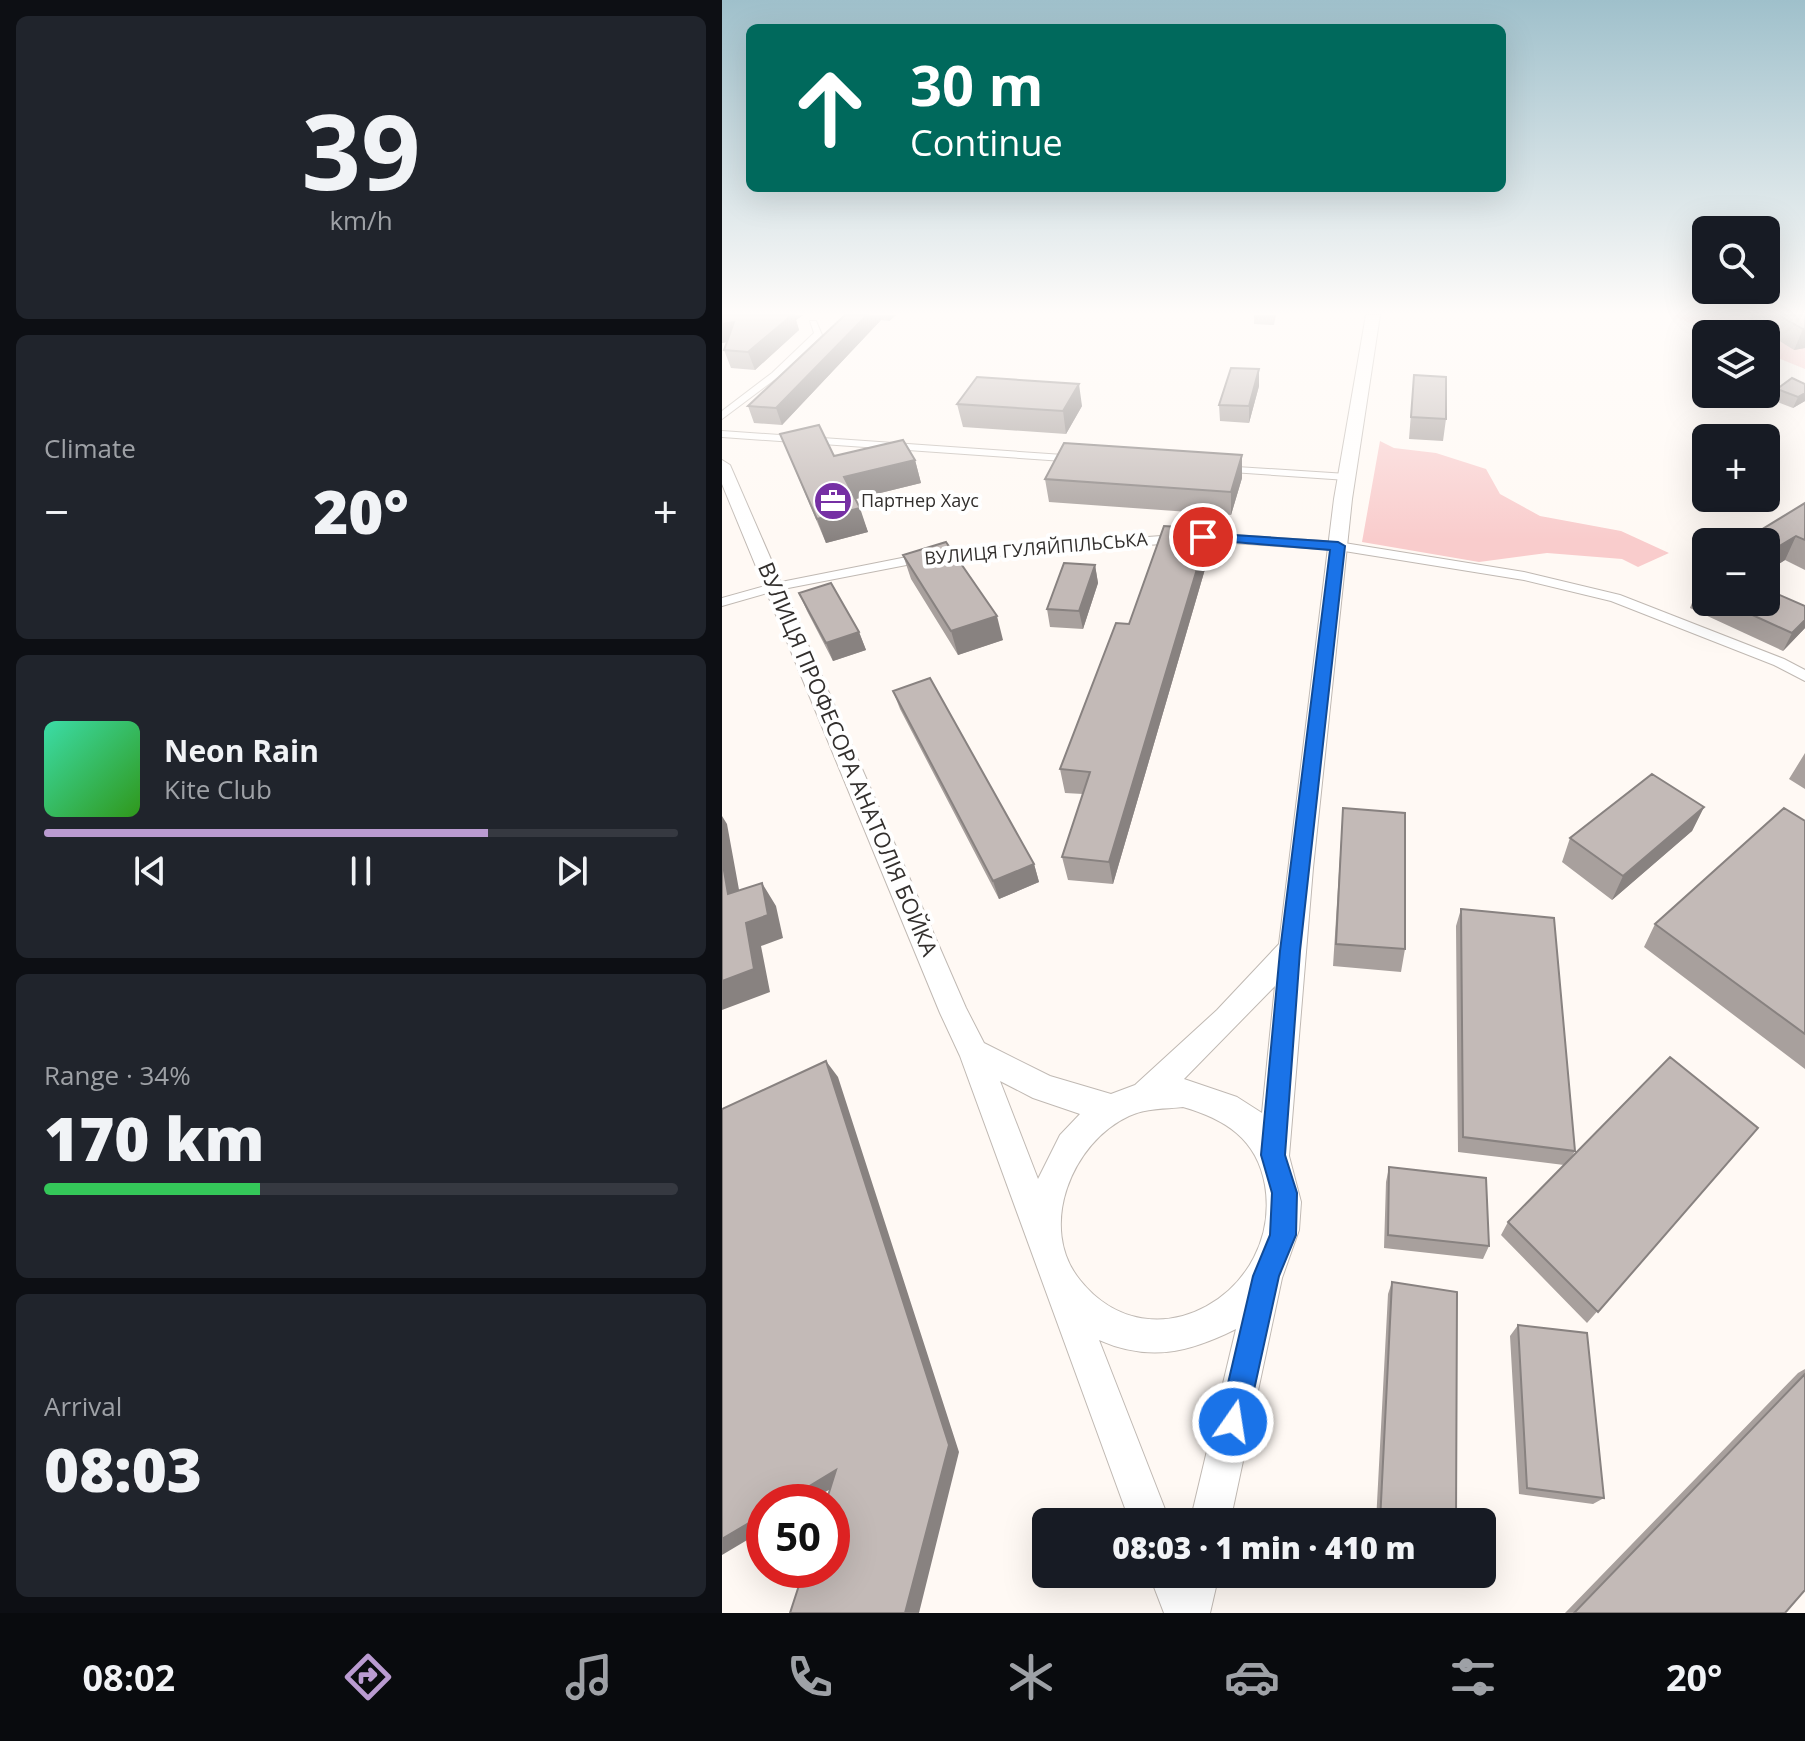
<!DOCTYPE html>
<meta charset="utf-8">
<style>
:root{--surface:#171b24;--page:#20242c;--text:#f1f3f6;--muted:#9ea1a6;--line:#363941;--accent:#ba9bd1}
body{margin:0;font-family:"Open Sans",sans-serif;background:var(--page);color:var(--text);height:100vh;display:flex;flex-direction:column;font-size:30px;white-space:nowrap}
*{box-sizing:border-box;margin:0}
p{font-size:26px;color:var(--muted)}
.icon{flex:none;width:44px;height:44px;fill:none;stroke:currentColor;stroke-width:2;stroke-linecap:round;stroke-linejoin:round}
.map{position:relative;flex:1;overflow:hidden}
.panel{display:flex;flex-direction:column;gap:16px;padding:16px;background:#0d0f14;width:722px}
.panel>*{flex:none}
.top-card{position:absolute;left:24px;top:24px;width:760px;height:168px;border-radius:12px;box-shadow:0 8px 32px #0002;background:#00695c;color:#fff;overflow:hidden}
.controls{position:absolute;left:970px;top:216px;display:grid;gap:16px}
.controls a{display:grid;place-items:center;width:88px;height:88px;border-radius:12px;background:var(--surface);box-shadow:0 8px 32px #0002;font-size:40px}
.speed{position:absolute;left:24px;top:1484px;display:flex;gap:16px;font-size:40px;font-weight:700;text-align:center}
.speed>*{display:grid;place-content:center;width:104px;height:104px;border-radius:50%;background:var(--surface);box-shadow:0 8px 32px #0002;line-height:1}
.speed .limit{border:12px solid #d22;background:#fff;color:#111}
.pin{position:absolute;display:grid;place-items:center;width:68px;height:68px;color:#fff;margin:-34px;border:4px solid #fff;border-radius:50%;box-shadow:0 2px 8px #0007}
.me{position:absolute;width:88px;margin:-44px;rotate:13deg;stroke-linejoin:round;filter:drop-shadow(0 0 6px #0008)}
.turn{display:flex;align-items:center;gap:28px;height:168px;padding:0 32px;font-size:36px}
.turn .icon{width:104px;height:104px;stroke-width:2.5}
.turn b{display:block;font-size:56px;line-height:68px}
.big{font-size:60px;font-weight:800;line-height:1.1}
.panel .widget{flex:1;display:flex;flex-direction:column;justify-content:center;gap:12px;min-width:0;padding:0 28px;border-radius:12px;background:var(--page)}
.panel .dial{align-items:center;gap:0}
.dial b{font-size:104px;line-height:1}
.song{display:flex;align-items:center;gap:24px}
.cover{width:96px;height:96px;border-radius:12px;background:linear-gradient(135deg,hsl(160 70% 55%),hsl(110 70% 35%))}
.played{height:8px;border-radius:4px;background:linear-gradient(90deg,var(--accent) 70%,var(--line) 70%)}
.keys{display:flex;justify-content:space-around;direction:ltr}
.heat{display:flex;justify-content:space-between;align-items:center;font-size:44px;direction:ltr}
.charge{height:12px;border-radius:6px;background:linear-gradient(90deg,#34c759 34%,var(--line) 0)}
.trip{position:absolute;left:310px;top:1508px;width:464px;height:80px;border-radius:12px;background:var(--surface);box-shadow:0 8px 32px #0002;font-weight:800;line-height:80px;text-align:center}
.menu{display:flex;height:128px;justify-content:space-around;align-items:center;background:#090b0e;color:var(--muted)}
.menu .icon{width:56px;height:56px}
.menu .selected{color:var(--accent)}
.menu b{font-size:36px;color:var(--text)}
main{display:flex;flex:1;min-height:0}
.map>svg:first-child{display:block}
</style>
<main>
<section class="panel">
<div class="widget dial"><b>39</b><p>km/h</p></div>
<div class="widget"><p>Climate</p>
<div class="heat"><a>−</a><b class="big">20°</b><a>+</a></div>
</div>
<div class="widget">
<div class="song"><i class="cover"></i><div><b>Neon Rain</b><p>Kite Club</p></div></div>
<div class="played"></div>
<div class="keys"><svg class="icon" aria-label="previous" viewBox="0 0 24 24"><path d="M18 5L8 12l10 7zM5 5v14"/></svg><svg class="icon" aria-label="pause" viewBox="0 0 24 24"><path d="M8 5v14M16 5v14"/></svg><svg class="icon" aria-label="next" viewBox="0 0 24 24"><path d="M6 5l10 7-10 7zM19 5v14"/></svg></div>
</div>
<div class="widget"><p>Range · 34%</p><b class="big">170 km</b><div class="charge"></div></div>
<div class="widget"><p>Arrival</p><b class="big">08:03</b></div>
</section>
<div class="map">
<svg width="1083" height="1613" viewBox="0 0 1083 1613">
<rect width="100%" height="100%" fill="#fff9f4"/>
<path fill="#f9cccc" d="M948,315H1083V369L1044,353V334H996Z
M658,441L672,448L714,453L764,469L778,494L818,516L899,531L947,553L916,567L900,559L825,553L757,562L640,542Z"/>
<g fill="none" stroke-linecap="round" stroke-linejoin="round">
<defs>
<path id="street" d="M88,321H94L100,335L56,377L0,419V411L50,373L92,333Z
M0,431L356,456L361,459L356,462L0,437Z
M499,466L625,474L631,477L625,480L495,471V467Z
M481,533L616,542L802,572L898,595L1062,659L1083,670V681L1052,665L889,601L802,580L616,550L481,541L205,561L56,590L0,606V598L54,583L205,553Z"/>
<path id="secondary" d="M644,315H658L630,499L591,868L567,1156L579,1202L577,1230L560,1278L508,1522H468L514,1329C466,1353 427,1362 377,1340L448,1522H408L238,1056L218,1013L0,484V460L8,465L244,1008L262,1043L328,1076L389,1094L413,1085L495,1010L557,944L612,499ZM553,986L540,1113L515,1097L462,1079ZM278,1081L311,1098L358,1114L338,1135L316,1179ZM461,1107C503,1119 535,1139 543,1185C561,1292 430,1370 358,1280C315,1228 350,1142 407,1116C424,1108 443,1109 461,1107Z
M427,1574H497L488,1613H442Z"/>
</defs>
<use href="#street" stroke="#c0b9b3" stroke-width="2"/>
<use href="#secondary" stroke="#c0b9b3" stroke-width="2"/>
<use href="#street" fill="#fff" fill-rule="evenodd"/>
<use href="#secondary" fill="#fff" fill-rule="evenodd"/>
</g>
<path fill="#a8a09d" d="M0,315H81L74,320L77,330L33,370L9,368L2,350L5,342L0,343Z
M123,315H174L167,321L159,320L60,425L32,423L26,406Z
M532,315H554L552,325L532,324Z
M1029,315H1083V348L1072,350L1027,322Z
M537,369V386L527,423L498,421L497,405Z
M692,375L724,419L721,441L687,439Z
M1083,384V401L1071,408L1050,400L1055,389Z
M235,404L360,406L344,434L241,427Z
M58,434L112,456L193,460L199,483L133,499L146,532L104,543Z
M520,455V478L509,515L327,502L323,479Z
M1083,503V570L1063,560L1044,572V542H1027L1029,536Z
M488,552L391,884L346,880L340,857L361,794L343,793L338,769L407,624Z
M181,555L281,640L236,655L189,579Z
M373,565L376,583L361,629L328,627L325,609Z
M984,582V602H1044L1083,628L1061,651L968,608L975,590Z
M77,593L137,632L144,650L111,661L85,611Z
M171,691L312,864L317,882L277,899L178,709Z
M1083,753V789L1067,779Z
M982,807L970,831L890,900L840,862L848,838Z
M621,808L683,949L679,972L611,966Z
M1083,821V1069L922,947L933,924Z
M739,909L853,1151L849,1158L1036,1128L865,1323L779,1235L786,1222L842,1165L736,1152L734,926Z
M667,1167L767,1246L761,1259L662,1248L664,1182Z
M670,1282L734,1522H654L666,1294Z
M796,1325L882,1498L871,1504L797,1494L788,1336Z
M1083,1369V1590L1063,1613H843L1076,1373Z
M659,1574H733V1582L726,1586Z"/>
<path fill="#888280" d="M59,315H81L74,320L77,330L33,370L26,352Z
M145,315H157L159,320L60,425L54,408Z
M166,315H174L167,321Z
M12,322L19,339L0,343V324Z
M1081,329H1083V348L1072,350Z
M537,369V386L527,423V406Z
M357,384L360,406L344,434L341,411Z
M1083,393V401L1071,408L1076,397Z
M520,455V478L509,515V492Z
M193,460L199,483L130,500L122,477Z
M138,508L146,532L104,543L95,519Z
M487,529L488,552L391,884L387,862Z
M1074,536L1063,560L1044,572L1054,548Z
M373,565L376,583L361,629L357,611Z
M275,616L281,640L236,655L229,631Z
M1083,620V628L1061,651L1070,633Z
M137,632L144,650L111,661L104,643Z
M982,807L970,831L890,900L901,876Z
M0,816L5,824L22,917L6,894L0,859Z
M312,864L317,882L277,899L271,881Z
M40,883L54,906L61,938L39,946L48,992L0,1010V981Z
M104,1061L116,1077L237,1452L197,1613H183Z
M114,1470L128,1477L87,1502H61Z
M42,1514V1530L0,1555V1539Z"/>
<path fill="#c3bab7" stroke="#888280" stroke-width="2" d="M0,315H70L26,352L2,350L12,322L0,324Z
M123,315H145L54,408L26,406Z
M1056,315H1083V329H1081Z
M509,368L537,369L527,406L497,405Z
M692,375L724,377V419L689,417Z
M255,377L357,384L341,411L235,404Z
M1070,378L1083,384V393L1076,397L1055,389Z
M97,425L112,456L181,440L193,460L122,477L138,508L95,519L58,434Z
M342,443L520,455L509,492L323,479Z
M1083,503V540L1074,536L1054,548L1044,542L1029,536Z
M442,526L487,529L387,862L340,857L368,772L338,769L394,623L407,624Z
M224,542L275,616L229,631L181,555Z
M342,563L373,565L357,611L325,609Z
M984,582V594L975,590Z
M109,583L137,632L104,643L77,593Z
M1044,589L1083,606V620L1070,633L1002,602H1044Z
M208,678L312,864L271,881L171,691Z
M930,774L982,807L901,876L848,838Z
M621,808L683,813V949L614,944Z
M1062,808L1083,821V1034L933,924Z
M0,859L6,894L40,883L46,915L24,923L32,969L0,981Z
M739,909L832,918L853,1151L741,1137Z
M948,1057L1036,1128L876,1312L786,1222Z
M104,1061L227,1445L183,1613H68L82,1570H110V1502H104L114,1470L61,1502H42V1514L0,1539V1109Z
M667,1167L764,1178L767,1246L666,1235Z
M670,1282L735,1292L734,1522H658Z
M796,1325L865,1333L882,1498L805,1488Z
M1083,1374V1590L1063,1613H852Z
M686,1574H733V1582Z"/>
<linearGradient id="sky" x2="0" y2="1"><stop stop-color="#9fc0cb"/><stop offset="0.58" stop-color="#fffcfa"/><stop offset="1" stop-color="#fffcfa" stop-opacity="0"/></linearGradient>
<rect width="1083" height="540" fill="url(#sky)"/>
<path fill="#1a73e8" stroke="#114b97" stroke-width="2" d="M481,533L616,542L623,546L578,951L563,1155L575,1193L574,1235L557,1276L525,1422L521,1432L511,1436L501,1432L497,1422L531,1276L548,1235L550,1193L539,1155L558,951L608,550L477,539V534Z"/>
<defs>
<symbol id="office-disc" viewBox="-11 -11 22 22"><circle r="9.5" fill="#7630a4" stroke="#fff"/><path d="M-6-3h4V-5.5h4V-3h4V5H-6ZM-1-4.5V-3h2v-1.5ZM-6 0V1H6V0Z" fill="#fff"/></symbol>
</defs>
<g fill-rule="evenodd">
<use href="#office-disc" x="89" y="479" width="44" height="44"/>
</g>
<g text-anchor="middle" stroke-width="8" stroke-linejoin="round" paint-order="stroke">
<g font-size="18" fill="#322f2d" stroke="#fff" text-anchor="start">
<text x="139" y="507">Партнер Хаус</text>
</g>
<g font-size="18" fill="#322f2d" stroke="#fff">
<text transform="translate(314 549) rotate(-5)" y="6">ВУЛИЦЯ ГУЛЯЙПІЛЬСЬКА</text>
</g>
<g font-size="22" fill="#322f2d" stroke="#fff">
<text transform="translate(126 759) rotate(67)" y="8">ВУЛИЦЯ ПРОФЕСОРА АНАТОЛІЯ БОЙКА</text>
</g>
</g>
</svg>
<div class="controls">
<a><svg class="icon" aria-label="search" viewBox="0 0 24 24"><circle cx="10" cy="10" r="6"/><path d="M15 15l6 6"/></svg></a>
<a><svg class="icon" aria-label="layers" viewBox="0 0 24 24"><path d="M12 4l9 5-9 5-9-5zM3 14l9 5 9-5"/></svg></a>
<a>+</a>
<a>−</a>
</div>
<div class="speed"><div class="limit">50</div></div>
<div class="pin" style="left:481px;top:537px;background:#d93025"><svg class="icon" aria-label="arrive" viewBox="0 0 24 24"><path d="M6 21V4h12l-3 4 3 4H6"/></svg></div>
<svg class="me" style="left:511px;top:1422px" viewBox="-20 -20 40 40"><circle r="17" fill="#1a73e8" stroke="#fff" stroke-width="3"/><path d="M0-11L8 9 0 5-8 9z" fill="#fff"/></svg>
<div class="trip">08:03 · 1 min · 410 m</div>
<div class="top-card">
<div class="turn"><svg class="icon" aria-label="ahead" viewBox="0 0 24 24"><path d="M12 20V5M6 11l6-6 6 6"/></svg><div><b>30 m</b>Continue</div></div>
</div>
</div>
</main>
<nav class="menu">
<b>08:02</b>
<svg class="icon selected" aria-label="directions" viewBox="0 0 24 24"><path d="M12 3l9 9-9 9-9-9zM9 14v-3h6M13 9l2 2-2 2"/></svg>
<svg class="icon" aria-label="music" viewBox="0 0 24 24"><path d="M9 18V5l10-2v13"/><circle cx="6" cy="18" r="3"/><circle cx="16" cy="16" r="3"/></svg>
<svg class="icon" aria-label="phone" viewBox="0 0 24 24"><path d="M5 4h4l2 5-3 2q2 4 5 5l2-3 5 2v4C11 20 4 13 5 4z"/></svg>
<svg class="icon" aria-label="climate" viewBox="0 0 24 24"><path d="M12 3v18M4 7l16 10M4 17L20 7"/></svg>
<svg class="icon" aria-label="car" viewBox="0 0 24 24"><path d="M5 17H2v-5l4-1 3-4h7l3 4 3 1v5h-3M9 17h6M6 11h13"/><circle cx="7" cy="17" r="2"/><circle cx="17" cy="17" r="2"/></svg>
<svg class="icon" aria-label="filters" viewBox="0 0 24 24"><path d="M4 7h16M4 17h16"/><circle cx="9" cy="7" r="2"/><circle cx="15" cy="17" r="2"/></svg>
<b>20°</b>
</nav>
